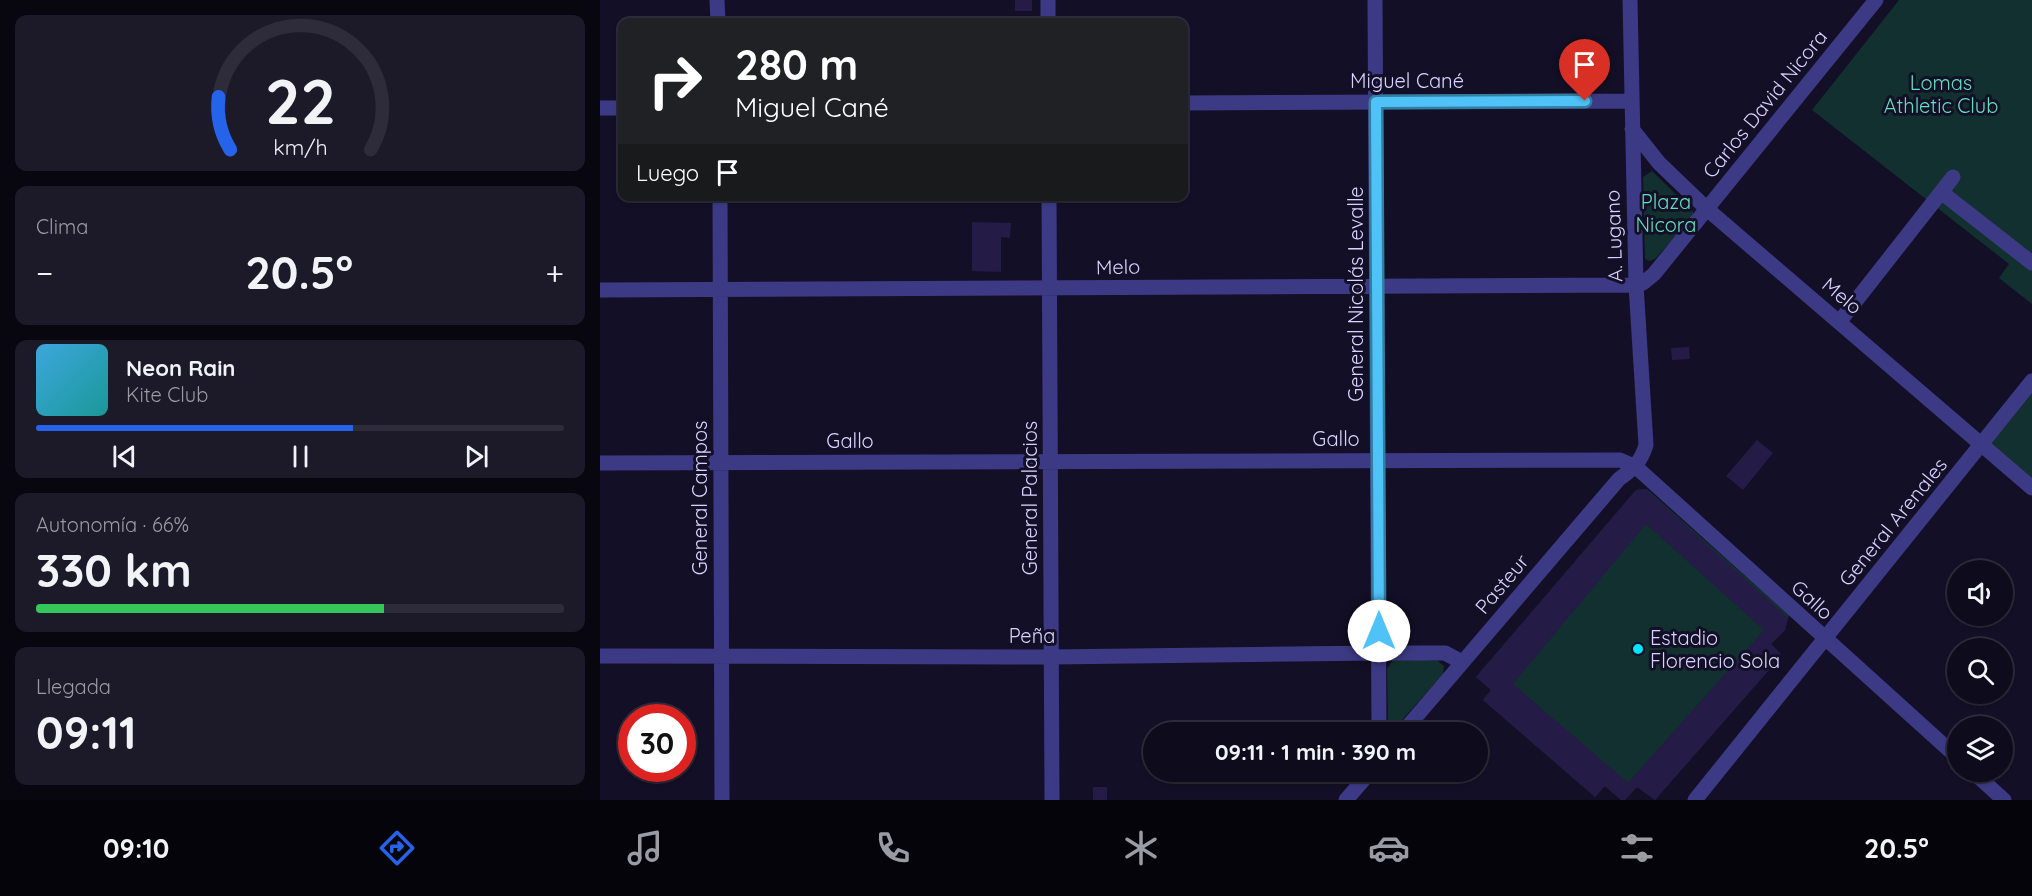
<!DOCTYPE html>
<html lang="es">
<meta charset="utf-8">
<style>
:root{--surface:#0e0b1c;--page:#1c1929;--text:#f1f3f6;--muted:#9b9ba3;--line:#2e2b3b;--accent:#2563eb}
body{margin:0;font-family:Quicksand,sans-serif;background:var(--page);color:var(--text);height:100vh;display:flex;flex-direction:column;font-size:22px;white-space:nowrap}
*{box-sizing:border-box;margin:0}
p{font-size:20px;color:var(--muted)}
.icon{flex:none;width:33px;height:33px;fill:none;stroke:currentColor;stroke-width:2;stroke-linecap:round;stroke-linejoin:round}
.map{position:relative;flex:1;overflow:hidden}
.panel{display:flex;flex-direction:column;gap:15px;padding:15px;background:#08060f;width:600px}
.panel>*{flex:none}
.banner{position:absolute;left:18px;top:18px;width:570px;height:183px;border-radius:12px;box-shadow:0 2px 4px #0004,0 0 0 2px var(--line);background:#202124;color:#fff;overflow:hidden}
.controls{position:absolute;left:1347px;top:560px;display:grid;gap:12px}
.controls a{display:grid;place-items:center;width:66px;height:66px;border-radius:50%;background:var(--surface);box-shadow:0 2px 4px #0004,0 0 0 2px var(--line);font-size:30px}
.speed{position:absolute;left:18px;top:704px;display:flex;gap:12px;font-size:30px;font-weight:700;text-align:center}
.speed>*{display:grid;place-content:center;width:78px;height:78px;border-radius:50%;background:var(--surface);box-shadow:0 2px 4px #0004,0 0 0 2px var(--line);line-height:1}
.speed .limit{border:9px solid #d22;background:#fff;color:#111}
.pin{position:absolute;display:grid;place-items:center;width:51px;height:51px;color:#fff;margin:-62px -26px;border-radius:50% 50% 50% 0;rotate:-45deg;box-shadow:0 0 6px #0007}
.pin .icon{rotate:45deg}
.me{position:absolute;width:66px;margin:-33px;rotate:0deg;stroke-linejoin:round;filter:drop-shadow(0 0 4px #0008)}
.turn{display:flex;align-items:center;gap:21px;height:126px;padding:0 18px;font-size:27px}
.turn .icon{width:78px;height:78px;stroke-width:2.5}
.turn b{display:block;font-size:42px;line-height:51px}
.then{display:flex;align-items:center;height:57px;padding:0 18px;background:#0003;gap:12px;font-size:22px}
.big{font-size:45px;font-weight:700;line-height:1.1}
.panel .card{flex:1;display:flex;flex-direction:column;justify-content:center;gap:9px;min-width:0;padding:0 21px;border-radius:12px;background:var(--page)}
.panel .dial{align-items:center;gap:0}
.dial svg{height:156px;overflow:visible;fill:none;stroke:var(--line);stroke-width:7;stroke-linecap:round;text-anchor:middle}
.dial text{fill:var(--text);stroke:none}
.song{display:flex;align-items:center;gap:18px}
.cover{width:72px;height:72px;border-radius:9px;background:linear-gradient(135deg,hsl(200 70% 55%),hsl(180 70% 35%))}
.played{height:6px;border-radius:3px;background:linear-gradient(90deg,var(--accent) 60%,var(--line) 60%)}
.keys{display:flex;justify-content:space-around;direction:ltr}
.heat{display:flex;justify-content:space-between;align-items:center;font-size:33px;direction:ltr}
.charge{height:9px;border-radius:4px;background:linear-gradient(90deg,#34c759 66%,var(--line) 0)}
.trip{position:absolute;left:543px;top:722px;width:345px;height:60px;border-radius:30px;background:var(--surface);box-shadow:0 2px 4px #0004,0 0 0 2px var(--line);font-weight:700;line-height:60px;text-align:center}
.dock{display:flex;height:96px;justify-content:space-around;align-items:center;background:#06040b;color:var(--muted)}
.dock .icon{width:42px;height:42px}
.dock .current{color:var(--accent)}
.dock b{font-size:27px;color:var(--text)}
main{display:flex;flex:1;min-height:0}
.map>svg:first-child{display:block}
</style>
<main>
<section class="panel">
<div class="card dial"><svg viewBox="0 0 100 80">
<path d="M14 69A42 42 0 1 1 86 69"/>
<path d="M14 69A42 42 0 0 1 8 42" stroke="#2563eb"/>
<text x="50" y="56" font-size="32" font-weight="700">22</text>
<text x="50" y="72" font-size="11">km/h</text>
</svg></div>
<div class="card"><p>Clima</p>
<div class="heat"><a>−</a><b class="big">20.5°</b><a>+</a></div>
</div>
<div class="card">
<div class="song"><i class="cover"></i><div><b>Neon Rain</b><p>Kite Club</p></div></div>
<div class="played"></div>
<div class="keys"><svg class="icon" aria-label="previous" viewBox="0 0 24 24"><path d="M18 5L8 12l10 7zM5 5v14"/></svg><svg class="icon" aria-label="pause" viewBox="0 0 24 24"><path d="M8 5v14M16 5v14"/></svg><svg class="icon" aria-label="next" viewBox="0 0 24 24"><path d="M6 5l10 7-10 7zM19 5v14"/></svg></div>
</div>
<div class="card"><p>Autonomía · 66%</p><b class="big">330 km</b><div class="charge"></div></div>
<div class="card"><p>Llegada</p><b class="big">09:11</b></div>
</section>
<div class="map">
<svg width="1432" height="800" viewBox="0 0 1432 800">
<rect width="100%" height="100%" fill="#130f26"/>
<path fill="#12302f" d="M1299,0H1432V304L1399,278L1409,264L1212,110Z
M1052,171L1093,211V217L1055,259L1049,261L1045,259L1043,177Z
M1432,389V484L1387,445Z
M1047,489L1189,615L1185,630L1171,644L1181,654L1175,663L1055,800L1037,787L1025,800H1021L1005,786L995,797L883,700L891,690L876,677L1036,490Z
M794,658L838,661L844,666L843,674L796,727L791,728L788,722L787,669Z"/>
<path fill="#241b47" fill-rule="evenodd" d="M415,0H432V11H415Z
M372,222L411,223L410,238L401,237V272L372,271Z
M1089,347L1090,359L1072,360L1071,348Z
M1157,440L1173,453L1143,490L1126,476Z
M1046,489L1188,618L1185,630L1171,644L1181,654L1175,663L1055,800L1037,787L1025,800H1021L1005,786L995,797L883,700L891,690L876,677L1036,490ZM1046,524L1164,630L1028,783L913,684Z
M493,787H507V800H493Z"/>
<g fill="none" stroke-linecap="round" stroke-linejoin="round">
<path stroke="#3d3a85" stroke-width="15" d="M117,0L118,22
M448,0V22
M775,0L779,732
M584,103L1032,101
M0,108H22
M1032,129L1059,163L1107,209L1432,488
M1341,192L1432,263
M120,196L122,800
M449,196L452,800
M0,290L1036,285L1043,283L1054,274L1276,0
M1240,321L1353,177
M0,463L1020,460L1036,467L1358,758
M0,656L451,657L779,653H845L862,662
M803,732L1019,479C1033,469 1041,462 1046,445L1036,285L1030,0
M1372,771L1404,800
M746,800L771,771
M1095,800L1432,381"/>
</g>
<g fill="none" stroke-linecap="round" stroke-linejoin="round">
<defs>
<path id="route" d="M779,631L776,102L985,101"/>
</defs>
<use href="#route" stroke="#337fa1" stroke-width="15"/>
<use href="#route" stroke="#4fc3f7" stroke-width="10"/>
</g>
<circle fill="#00e5ff" stroke="#130f26" stroke-width="2" cx="1038" cy="649" r="6"/>
<g text-anchor="middle" stroke-width="6" stroke-linejoin="round" paint-order="stroke">
<g font-size="20" fill="#d9d4ff" stroke="#130f26">
<text x="807" y="88">Miguel Cané</text>
<text transform="translate(1165 104) rotate(-51)" y="7">Carlos David Nicora</text>
<text transform="translate(1014 236) rotate(-92)" y="7">A. Lugano</text>
<text transform="translate(518 267) rotate(-1)" y="7">Melo</text>
<text transform="translate(756 294) rotate(-90)" y="7">General Nicolás Levalle</text>
<text transform="translate(1242 296) rotate(40)" y="7">Melo</text>
<text x="736" y="446">Gallo</text>
<text x="250" y="448">Gallo</text>
<text transform="translate(100 498) rotate(-90)" y="7">General Campos</text>
<text transform="translate(430 498) rotate(-90)" y="7">General Palacios</text>
<text transform="translate(1293 522) rotate(-51)" y="7">General Arenales</text>
<text transform="translate(902 584) rotate(-50)" y="7">Pasteur</text>
<text transform="translate(1212 600) rotate(42)" y="7">Gallo</text>
<text x="432" y="643">Peña</text>
</g>
<g font-size="20" fill="#5fe0c0" stroke="#130f26">
<text x="1341" y="90">Lomas<tspan x="1341" dy="23">Athletic Club</tspan></text>
<text x="1066" y="209">Plaza<tspan x="1066" dy="23">Nicora</tspan></text>
</g>
<g font-size="20" fill="#d9d4ff" stroke="#130f26" text-anchor="start">
<text x="1050" y="645">Estadio<tspan x="1050" dy="23">Florencio Sola</tspan></text>
</g>
</g>
</svg>
<div class="controls">
<a><svg class="icon" aria-label="sound" viewBox="0 0 24 24"><path d="M4 9h4l5-4v14l-5-4H4zM17 9q2 3 0 6"/></svg></a>
<a><svg class="icon" aria-label="search" viewBox="0 0 24 24"><circle cx="10" cy="10" r="6"/><path d="M15 15l6 6"/></svg></a>
<a><svg class="icon" aria-label="layers" viewBox="0 0 24 24"><path d="M12 4l9 5-9 5-9-5zM3 14l9 5 9-5"/></svg></a>
</div>
<div class="speed"><div class="limit">30</div></div>
<div class="pin" style="left:985px;top:101px;background:#d93025"><svg class="icon" aria-label="arrive" viewBox="0 0 24 24"><path d="M6 21V4h12l-3 4 3 4H6"/></svg></div>
<svg class="me" style="left:779px;top:631px" viewBox="-20 -20 40 40"><circle r="19" fill="#fff"/><path d="M0-13L10 11 0 6-10 11z" fill="#4fc3f7"/></svg>
<div class="trip">09:11 · 1 min · 390 m</div>
<div class="banner">
<div class="turn"><svg class="icon" aria-label="right" viewBox="0 0 24 24"><path d="M7 20v-9h11M14 6l5 5-5 5"/></svg><div><b>280 m</b>Miguel Cané</div></div>
<div class="then">Luego<svg class="icon" aria-label="arrive" viewBox="0 0 24 24"><path d="M6 21V4h12l-3 4 3 4H6"/></svg></div>
</div>
</div>
</main>
<nav class="dock">
<b>09:10</b>
<svg class="icon current" aria-label="directions" viewBox="0 0 24 24"><path d="M12 3l9 9-9 9-9-9zM9 14v-3h6M13 9l2 2-2 2"/></svg>
<svg class="icon" aria-label="music" viewBox="0 0 24 24"><path d="M9 18V5l10-2v13"/><circle cx="6" cy="18" r="3"/><circle cx="16" cy="16" r="3"/></svg>
<svg class="icon" aria-label="phone" viewBox="0 0 24 24"><path d="M5 4h4l2 5-3 2q2 4 5 5l2-3 5 2v4C11 20 4 13 5 4z"/></svg>
<svg class="icon" aria-label="climate" viewBox="0 0 24 24"><path d="M12 3v18M4 7l16 10M4 17L20 7"/></svg>
<svg class="icon" aria-label="car" viewBox="0 0 24 24"><path d="M5 17H2v-5l4-1 3-4h7l3 4 3 1v5h-3M9 17h6M6 11h13"/><circle cx="7" cy="17" r="2"/><circle cx="17" cy="17" r="2"/></svg>
<svg class="icon" aria-label="filters" viewBox="0 0 24 24"><path d="M4 7h16M4 17h16"/><circle cx="9" cy="7" r="2"/><circle cx="15" cy="17" r="2"/></svg>
<b>20.5°</b>
</nav>
